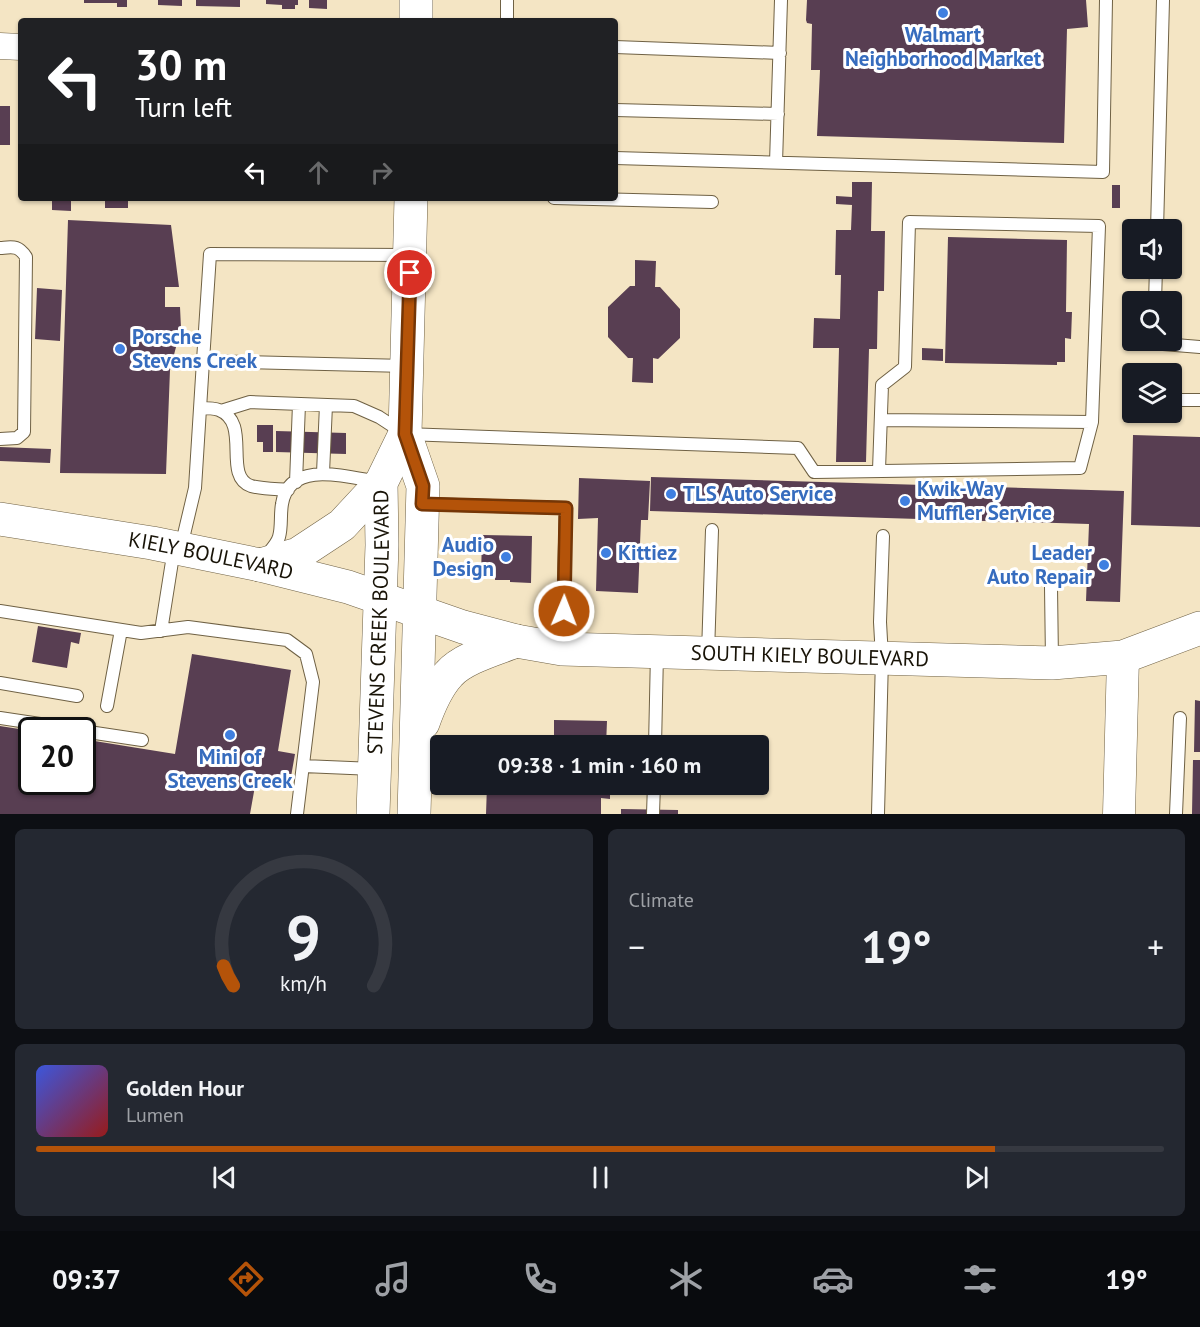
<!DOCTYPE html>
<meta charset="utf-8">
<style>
:root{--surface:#171b24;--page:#242831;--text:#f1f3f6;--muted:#9ea1a6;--line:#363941;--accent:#b45309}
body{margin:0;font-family:"PT Sans",sans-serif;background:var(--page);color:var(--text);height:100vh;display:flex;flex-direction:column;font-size:22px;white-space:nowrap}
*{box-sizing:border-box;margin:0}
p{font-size:20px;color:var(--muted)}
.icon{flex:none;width:33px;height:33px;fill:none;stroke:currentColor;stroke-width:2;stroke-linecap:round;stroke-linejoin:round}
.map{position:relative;height:814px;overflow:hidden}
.panel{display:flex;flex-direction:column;gap:15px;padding:15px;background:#0d0f14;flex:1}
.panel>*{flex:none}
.top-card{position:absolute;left:18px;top:18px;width:600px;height:183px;border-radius:6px;box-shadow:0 2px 4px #0004;background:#202124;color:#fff;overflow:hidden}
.controls{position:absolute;left:1122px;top:219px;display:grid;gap:12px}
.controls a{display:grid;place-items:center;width:60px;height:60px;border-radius:6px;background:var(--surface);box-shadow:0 2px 4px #0004;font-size:30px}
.speed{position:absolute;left:18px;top:717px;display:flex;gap:12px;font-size:30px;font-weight:700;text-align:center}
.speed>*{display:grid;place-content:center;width:78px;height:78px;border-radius:50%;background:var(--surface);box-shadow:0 2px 4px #0004;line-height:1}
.speed .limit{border:3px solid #111;border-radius:9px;background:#fff;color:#111}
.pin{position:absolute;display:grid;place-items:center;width:51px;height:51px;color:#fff;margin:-26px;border:3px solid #fff;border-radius:50%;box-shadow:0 2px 6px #0007}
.me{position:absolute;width:66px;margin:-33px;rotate:1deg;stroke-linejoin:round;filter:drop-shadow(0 0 4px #0008)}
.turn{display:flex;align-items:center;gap:21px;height:126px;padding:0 18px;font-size:27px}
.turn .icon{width:78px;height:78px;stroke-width:2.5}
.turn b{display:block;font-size:42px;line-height:51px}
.lanes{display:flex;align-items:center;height:57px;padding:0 18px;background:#0003;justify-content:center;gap:30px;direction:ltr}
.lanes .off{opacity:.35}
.big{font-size:45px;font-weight:700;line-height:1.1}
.panel .tile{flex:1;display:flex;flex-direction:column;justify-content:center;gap:9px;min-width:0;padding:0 21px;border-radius:9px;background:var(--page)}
.panel .dial{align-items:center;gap:0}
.dial svg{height:156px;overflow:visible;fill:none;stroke:var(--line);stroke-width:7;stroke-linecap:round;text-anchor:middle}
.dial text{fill:var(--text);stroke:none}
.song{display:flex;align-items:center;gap:18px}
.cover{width:72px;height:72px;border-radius:9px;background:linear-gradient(135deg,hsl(230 70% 55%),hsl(0 70% 35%))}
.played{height:6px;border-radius:3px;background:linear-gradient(90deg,var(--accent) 85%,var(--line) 85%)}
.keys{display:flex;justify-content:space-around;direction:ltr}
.heat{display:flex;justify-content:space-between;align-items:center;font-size:33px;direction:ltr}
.panel .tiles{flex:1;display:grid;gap:15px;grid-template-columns:1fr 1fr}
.tile:last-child{grid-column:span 2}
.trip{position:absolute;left:430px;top:735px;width:339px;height:60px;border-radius:6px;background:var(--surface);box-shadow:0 2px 4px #0004;font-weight:700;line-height:60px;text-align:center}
.tabs{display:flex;height:96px;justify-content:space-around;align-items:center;background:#090b0e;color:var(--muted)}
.tabs .icon{width:42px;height:42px}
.tabs .on{color:var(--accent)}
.tabs b{font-size:27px;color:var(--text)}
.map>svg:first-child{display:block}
</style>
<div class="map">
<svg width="1200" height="814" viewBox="0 0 1200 814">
<rect width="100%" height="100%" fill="#f4e5c4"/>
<path fill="#583e52" d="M84,0H127V7H117V3H84Z
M158,0H182V6L158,5Z
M196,0H240V7L196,6Z
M266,0H298V5H295V9H282V5L266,4Z
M309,0H327V9L309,8Z
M807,0H1086L1088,27L1067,29L1064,143L817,136L820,70H811L812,24L807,23L806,20Z
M0,106H10V145H0Z
M852,182H872L871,231H885L884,291H878L877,349H869L866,462H836L839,348H813L814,318L840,319L841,275H835L836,230H851L852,205L836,204V196L852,197Z
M1112,185H1120V208H1112Z
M52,198H71V211L52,210Z
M105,198H128V208H105Z
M68,220L171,225L179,287H165V307H180L181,328L170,370L166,474L60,473Z
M948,237L1067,240L1066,312H1072L1071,339L1065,338V362H1057V365L945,363Z
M635,260L656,261L655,287H660L680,309V338L658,359L653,358V383L632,382L633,358H628L608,337V307L630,286H635Z
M37,288L62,290L60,341L35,339Z
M922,348L943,349V361L922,360Z
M257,425H273V452H263V442H257Z
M276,431L346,433V454L276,452Z
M1133,435L1200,437V527L1131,525Z
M0,447L51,449L50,463L0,461Z
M651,477L1124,491L1120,602L1086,601L1089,524L650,511Z
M579,478L650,481L648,520H641L638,593L596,591L598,518L578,519Z
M482,535L532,536L531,583L510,582V580H495V577L481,578Z
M38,626L81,633L79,644L71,642L67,668L32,662Z
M192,654L291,670L278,751L295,754L289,788L263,784L264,776L257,775L250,814H0V726L32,731V782H82V739L175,754Z
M1195,700L1200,701V752H1194Z
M554,720L607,721L606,746H541L554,738Z
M1193,760H1200V814H1192Z
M504,784H610V799L601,798V814H486L487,785Z
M621,809L678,810V814H621Z"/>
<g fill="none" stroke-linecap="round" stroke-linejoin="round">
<defs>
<path id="service" d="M507,21V0
M615,47L780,53
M615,110L778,114
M615,158L1103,172L1106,0
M776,163L781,0
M554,198L712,202
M1157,230L1163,0
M0,248C13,247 18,245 26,257L24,432L17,438L0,439
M1155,302L1156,268
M1156,340L1163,344L1200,347
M203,361L210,254L409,255
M1172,400H1200
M200,408C206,408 214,408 219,410C252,423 222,476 251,486C262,489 276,489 288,490
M221,411L250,402L354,406L379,417L405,434L798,448L814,472L1080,468L1092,422L1099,226L909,222L905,367L882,385L879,470
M881,420L1092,422
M323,473L326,405
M296,482L299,404
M424,504L566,508L562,648
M181,547L195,488L203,361L406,366
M266,556C270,551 277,544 279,537C282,527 280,515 282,504C289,459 348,477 378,482
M1051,587L1052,661
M0,611L141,633L188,627L287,640L306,654L313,682L297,814
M161,631L174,549
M708,653L712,530
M0,683L77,696
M107,706L121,630
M0,718L80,730
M82,731L142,740
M655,746L657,653
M303,766L374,769
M653,814L654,784
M878,814L882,658L880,622L883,536
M1176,814L1180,718"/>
<path id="minor" d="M0,46L21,47"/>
<path id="tertiary" d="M1119,814L1123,657"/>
<g id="secondary">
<path id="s1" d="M0,519L152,543L260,565L348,587L463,627L516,641L562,649L1052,663L1123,657L1200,628"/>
</g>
<g id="primary">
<path d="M416,21V0"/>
<path d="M411,198L405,434L423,486L414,814"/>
<path d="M260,565L298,554L342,525L381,483"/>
<path d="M423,723C429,706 436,688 449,674C463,658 496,649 516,641"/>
<path id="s2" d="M373,814L382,545L381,483L405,434"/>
</g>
</defs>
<use href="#service" stroke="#6f6144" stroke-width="14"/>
<use href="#minor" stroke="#6f6144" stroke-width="27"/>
<use href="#tertiary" stroke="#6f6144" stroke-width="33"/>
<use href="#secondary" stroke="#6f6144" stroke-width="34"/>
<use href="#primary" stroke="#6f6144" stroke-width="34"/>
<use href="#service" stroke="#fff" stroke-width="12"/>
<use href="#minor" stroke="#fff" stroke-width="26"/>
<use href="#tertiary" stroke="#fff" stroke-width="32"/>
<use href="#secondary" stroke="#fff" stroke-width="33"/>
<use href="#primary" stroke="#fff" stroke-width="33"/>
</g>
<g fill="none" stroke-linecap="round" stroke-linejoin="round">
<defs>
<path id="route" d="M410,273L405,434L423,486L422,504L566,508L564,611"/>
</defs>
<use href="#route" stroke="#753606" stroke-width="15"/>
<use href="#route" stroke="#b45309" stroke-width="10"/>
</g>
<g fill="#3f7fe0" stroke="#fff" stroke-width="2">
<circle cx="943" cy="13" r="6"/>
<circle cx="120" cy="349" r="6"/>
<circle cx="671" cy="494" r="6"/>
<circle cx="905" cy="501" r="6"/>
<circle cx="606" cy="553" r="6"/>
<circle cx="506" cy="557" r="6"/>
<circle cx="1104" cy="565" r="6"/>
<circle cx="230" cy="735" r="6"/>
</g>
<g text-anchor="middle" stroke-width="6" stroke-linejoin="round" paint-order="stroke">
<g font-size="21" font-weight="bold" fill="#366cbe" stroke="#fff" text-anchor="start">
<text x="943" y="42" text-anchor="middle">Walmart<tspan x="943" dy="24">Neighborhood Market</tspan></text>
<text x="132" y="344">Porsche<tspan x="132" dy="24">Stevens Creek</tspan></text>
<text x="917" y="496">Kwik-Way<tspan x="917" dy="24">Muffler Service</tspan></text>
<text x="683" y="501">TLS Auto Service</text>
<text x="494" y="552" text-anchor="end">Audio<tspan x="494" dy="24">Design</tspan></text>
<text x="618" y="560">Kittiez</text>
<text x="1092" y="560" text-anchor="end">Leader<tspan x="1092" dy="24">Auto Repair</tspan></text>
<text x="230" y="764" text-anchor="middle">Mini of<tspan x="230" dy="24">Stevens Creek</tspan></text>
</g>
<g font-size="21" fill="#181307" stroke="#fff">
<text dy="7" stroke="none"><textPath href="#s1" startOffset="214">KIELY BOULEVARD</textPath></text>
<text dy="7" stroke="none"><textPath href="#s2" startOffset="192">STEVENS CREEK BOULEVARD</textPath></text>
<text dy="7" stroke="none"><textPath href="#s1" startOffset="826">SOUTH KIELY BOULEVARD</textPath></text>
</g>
</g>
</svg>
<div class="controls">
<a><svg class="icon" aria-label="sound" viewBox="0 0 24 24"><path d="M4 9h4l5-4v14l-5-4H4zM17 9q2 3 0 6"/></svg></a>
<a><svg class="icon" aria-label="search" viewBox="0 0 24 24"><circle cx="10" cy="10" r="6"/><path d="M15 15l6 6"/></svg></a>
<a><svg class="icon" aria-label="layers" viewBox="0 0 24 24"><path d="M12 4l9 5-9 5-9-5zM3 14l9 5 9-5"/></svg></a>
</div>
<div class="speed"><div class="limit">20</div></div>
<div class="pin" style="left:410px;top:273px;background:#d93025"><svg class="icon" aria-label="arrive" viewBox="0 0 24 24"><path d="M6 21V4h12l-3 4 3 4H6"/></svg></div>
<svg class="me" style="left:564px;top:611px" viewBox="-20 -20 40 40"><circle r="17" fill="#b45309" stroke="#fff" stroke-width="3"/><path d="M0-11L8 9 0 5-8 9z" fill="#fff"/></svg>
<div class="trip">09:38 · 1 min · 160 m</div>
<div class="top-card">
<div class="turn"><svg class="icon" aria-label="left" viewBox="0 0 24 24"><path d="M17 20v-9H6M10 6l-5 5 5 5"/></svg><div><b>30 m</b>Turn left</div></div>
<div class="lanes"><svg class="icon" aria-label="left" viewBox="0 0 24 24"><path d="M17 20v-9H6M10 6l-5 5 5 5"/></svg><svg class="icon off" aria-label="ahead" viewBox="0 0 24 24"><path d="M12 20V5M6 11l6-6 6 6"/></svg><svg class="icon off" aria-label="right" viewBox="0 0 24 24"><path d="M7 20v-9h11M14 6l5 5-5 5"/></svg></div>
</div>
</div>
<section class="panel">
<div class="tiles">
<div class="tile dial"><svg viewBox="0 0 100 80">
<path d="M14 69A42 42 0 1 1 86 69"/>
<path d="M14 69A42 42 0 0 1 9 59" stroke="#b45309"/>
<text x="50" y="56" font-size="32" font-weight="700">9</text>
<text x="50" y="72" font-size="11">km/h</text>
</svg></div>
<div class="tile"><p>Climate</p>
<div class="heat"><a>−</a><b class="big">19°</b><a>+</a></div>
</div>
<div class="tile">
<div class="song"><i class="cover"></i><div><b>Golden Hour</b><p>Lumen</p></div></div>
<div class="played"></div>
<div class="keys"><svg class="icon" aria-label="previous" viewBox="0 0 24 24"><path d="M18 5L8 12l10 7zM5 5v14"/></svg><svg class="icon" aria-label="pause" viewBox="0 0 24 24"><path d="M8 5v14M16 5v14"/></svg><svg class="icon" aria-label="next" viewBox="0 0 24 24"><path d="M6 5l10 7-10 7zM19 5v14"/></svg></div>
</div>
</div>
</section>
<nav class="tabs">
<b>09:37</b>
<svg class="icon on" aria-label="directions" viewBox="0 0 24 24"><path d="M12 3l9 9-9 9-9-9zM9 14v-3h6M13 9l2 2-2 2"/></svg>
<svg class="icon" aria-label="music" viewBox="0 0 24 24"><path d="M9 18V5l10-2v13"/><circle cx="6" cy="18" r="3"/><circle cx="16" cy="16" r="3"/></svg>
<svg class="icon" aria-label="phone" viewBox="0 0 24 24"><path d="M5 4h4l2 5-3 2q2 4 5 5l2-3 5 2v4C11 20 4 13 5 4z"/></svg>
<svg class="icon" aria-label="climate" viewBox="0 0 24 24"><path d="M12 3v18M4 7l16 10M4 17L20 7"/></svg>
<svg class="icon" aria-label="car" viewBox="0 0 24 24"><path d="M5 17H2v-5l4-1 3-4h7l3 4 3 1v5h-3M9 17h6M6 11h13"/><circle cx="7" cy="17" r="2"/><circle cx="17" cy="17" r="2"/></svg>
<svg class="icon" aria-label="filters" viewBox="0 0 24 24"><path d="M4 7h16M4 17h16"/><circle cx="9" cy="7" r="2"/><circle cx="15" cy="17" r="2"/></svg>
<b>19°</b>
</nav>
